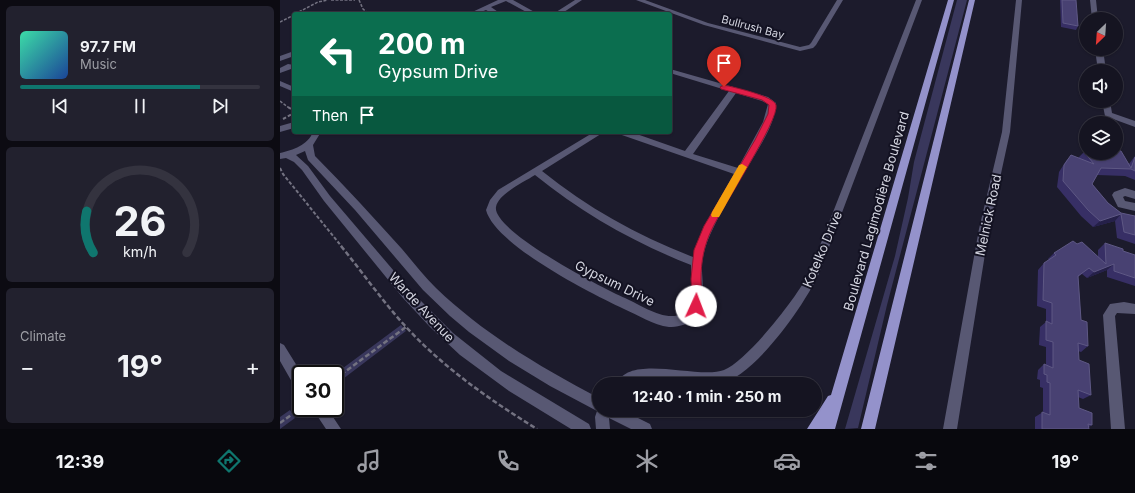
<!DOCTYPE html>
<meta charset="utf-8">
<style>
:root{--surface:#151421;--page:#22212e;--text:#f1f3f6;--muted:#9d9ea5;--line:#34333f;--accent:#0f766e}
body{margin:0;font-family:Inter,sans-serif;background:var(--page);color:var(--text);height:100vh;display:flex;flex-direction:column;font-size:15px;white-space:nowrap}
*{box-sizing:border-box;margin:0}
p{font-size:13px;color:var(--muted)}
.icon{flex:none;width:22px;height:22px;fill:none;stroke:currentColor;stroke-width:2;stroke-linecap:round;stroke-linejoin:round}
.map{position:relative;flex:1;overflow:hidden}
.side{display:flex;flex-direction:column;gap:6px;padding:6px;background:#0c0b12;width:280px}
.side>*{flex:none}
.hud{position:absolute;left:12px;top:12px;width:380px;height:122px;border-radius:4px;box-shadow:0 1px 3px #0004,0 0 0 1px var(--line);background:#0b6e4f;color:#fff;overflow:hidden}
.needle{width:26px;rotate:205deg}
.tools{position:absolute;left:799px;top:12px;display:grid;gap:8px}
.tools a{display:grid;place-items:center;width:44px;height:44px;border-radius:50%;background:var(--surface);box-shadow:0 1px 3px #0004,0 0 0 1px var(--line);font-size:20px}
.speed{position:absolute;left:12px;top:365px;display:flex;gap:8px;font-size:20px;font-weight:700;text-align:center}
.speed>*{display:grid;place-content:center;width:52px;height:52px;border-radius:50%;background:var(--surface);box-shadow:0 1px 3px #0004,0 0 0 1px var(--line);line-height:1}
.speed .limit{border:2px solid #111;border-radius:6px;background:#fff;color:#111}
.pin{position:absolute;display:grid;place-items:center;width:34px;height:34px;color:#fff;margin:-41px -17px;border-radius:50% 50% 50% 0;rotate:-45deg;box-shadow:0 0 4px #0007}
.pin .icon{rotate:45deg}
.me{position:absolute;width:44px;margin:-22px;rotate:2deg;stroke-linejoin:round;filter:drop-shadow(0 0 3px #0008)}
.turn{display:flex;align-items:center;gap:14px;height:84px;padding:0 20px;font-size:18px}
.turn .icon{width:52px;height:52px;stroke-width:2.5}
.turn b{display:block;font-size:28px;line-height:34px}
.then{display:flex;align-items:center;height:38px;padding:0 20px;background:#0003;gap:8px;font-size:15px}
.big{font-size:30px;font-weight:700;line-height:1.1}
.side .widget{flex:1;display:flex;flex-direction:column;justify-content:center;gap:6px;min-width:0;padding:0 14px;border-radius:6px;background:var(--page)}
.side .dial{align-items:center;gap:0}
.dial svg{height:104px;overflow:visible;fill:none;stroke:var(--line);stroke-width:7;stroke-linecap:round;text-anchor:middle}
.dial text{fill:var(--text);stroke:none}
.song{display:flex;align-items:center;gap:12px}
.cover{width:48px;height:48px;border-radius:6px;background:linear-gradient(135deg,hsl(160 70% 55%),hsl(220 70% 35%))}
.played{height:4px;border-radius:2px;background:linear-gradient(90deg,var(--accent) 75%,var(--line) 75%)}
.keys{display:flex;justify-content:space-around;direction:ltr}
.heat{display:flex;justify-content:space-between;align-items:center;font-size:22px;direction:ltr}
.trip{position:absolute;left:312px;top:377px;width:230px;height:40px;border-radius:20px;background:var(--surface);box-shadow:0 1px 3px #0004,0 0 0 1px var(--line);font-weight:700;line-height:40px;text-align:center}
.dock{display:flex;height:64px;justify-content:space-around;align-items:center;background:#08080d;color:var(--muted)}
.dock .icon{width:28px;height:28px}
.dock .current{color:var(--accent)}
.dock b{font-size:18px;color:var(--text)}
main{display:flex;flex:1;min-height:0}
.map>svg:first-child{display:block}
</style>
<main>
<section class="side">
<div class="widget">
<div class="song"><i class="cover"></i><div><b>97.7 FM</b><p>Music</p></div></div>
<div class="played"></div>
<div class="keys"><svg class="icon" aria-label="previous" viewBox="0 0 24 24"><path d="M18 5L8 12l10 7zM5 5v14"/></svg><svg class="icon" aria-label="pause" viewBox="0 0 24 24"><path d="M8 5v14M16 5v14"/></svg><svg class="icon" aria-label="next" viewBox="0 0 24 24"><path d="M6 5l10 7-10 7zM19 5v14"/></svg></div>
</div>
<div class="widget dial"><svg viewBox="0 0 100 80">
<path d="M14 69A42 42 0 1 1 86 69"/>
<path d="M14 69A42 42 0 0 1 9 37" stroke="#0f766e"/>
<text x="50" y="56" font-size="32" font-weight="700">26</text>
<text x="50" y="72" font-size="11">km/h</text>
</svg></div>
<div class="widget"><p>Climate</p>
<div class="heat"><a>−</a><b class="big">19°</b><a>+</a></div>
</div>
</section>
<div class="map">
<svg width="855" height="429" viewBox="0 0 855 429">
<rect width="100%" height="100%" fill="#1c1b2c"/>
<path fill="#39375c" d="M677,0H687L607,305L578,428L565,429L615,256L628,198L634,162Z
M121,325L126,331L55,385V374Z
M10,410L15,418L0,429V417Z"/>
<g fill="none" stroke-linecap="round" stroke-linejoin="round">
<path stroke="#737281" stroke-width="1.5" stroke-dasharray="3 1.5" stroke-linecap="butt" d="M51,0H75
M79,0L83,9L89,14
M15,14L38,2L48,0
M0,22L14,15
M0,101L9,108"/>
<path stroke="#737281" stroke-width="2" stroke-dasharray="3.5 2" stroke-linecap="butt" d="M8,107L14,111
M3,119L14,113
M0,168L3,174L62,247"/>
<path stroke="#737281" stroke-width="2.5" stroke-dasharray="5 2.5" stroke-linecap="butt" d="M61,246C83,273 103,302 127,328C164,368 210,400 257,429
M55,379L126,327
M0,423L21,408"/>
<path fill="#585873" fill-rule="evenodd" d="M218,0H233L258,14H250L226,1L211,7L221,14H213L206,10L196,14H188Z
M295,0H302L281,14H273Z
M356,0H365L428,23L520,47L529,45L531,43L557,0H563L536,45L533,48L520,51L424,25Z
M636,0H642L540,271C527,302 474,378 439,384C418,388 397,381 376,381C368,381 362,383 355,384C349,385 342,384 337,384C349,353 419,380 444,370C468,360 519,295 530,271Z
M736,0H742L730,132L709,229L677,429H663L699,229L722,132Z
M810,0H816L818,19H812Z
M815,49H823L826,71H818Z
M14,51V56L0,61V56Z
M8,64L14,65V69H11L0,73V68Z
M390,69L488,97L496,103C495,123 483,141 473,158C458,183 442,208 430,235C426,244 423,254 422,264C421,280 429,310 412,321C406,325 396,327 389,327C373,325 358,315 344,309C312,294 215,245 206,210L210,200L218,190L314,132H324L262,171C308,208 358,236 413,257L423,228L454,174L339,134L338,132H351L405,151L449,91L390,73ZM456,93L482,101L488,104L483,122L458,168L413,154ZM255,175C303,214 355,243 411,265C411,278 416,308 402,314C384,322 361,305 345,298C324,289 212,231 216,207C218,194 244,182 255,175Z
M0,81L14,87V92L0,86Z
M822,101H830L832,113L855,121V127L825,116Z
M14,122V128L0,132V126Z
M33,132H41L33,145L35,156C65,186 93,217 122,249C133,262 144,276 156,288C204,334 260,367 319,398V410H342L370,424L372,429H351L329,418L330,429H316L315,417L317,411L270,386L229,361L189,332L170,316L143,290L75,210L28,160L25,151L16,155L28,166L50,196L131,291L173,333L221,371L309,424L311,429H291L229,391L180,355L150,327L123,298L44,201L22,170L14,162L6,158L0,159V153C13,150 28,145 33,132Z
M845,188L855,191V199L845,196L843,197L845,201L855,203V211L838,207L832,195L834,192Z
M844,302L855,304V314L837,313L835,316L845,429H831L823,315L830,304Z
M0,343L4,345L22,374H21V390L16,389L0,361Z
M32,408H47L61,429H46Z"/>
<path fill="#9492cb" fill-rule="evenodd" d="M668,0H674L555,429H527L548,396L551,395Z
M689,0H695L595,429H581Z"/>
</g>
<path fill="#372f65" d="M780,0H796L798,26L796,30L781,27Z
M804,152L849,164L855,156V180L845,176L817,175L812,184L828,203L841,213L855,216V244L837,238L835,221L813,227L801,216L777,187L779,172L786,161L791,155L798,158Z
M825,243L843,251L855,255V286L827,277V270L807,278L802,274L798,277L801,320L808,346L801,352L798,351L799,360L811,395L803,399L798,397L799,408L812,425L809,427V429H755V417L763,412V388L760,387V380L757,379L758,370L764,364L766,365V347L759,345L760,327L766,322V309L757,306L758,270L764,263L769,260L768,259L774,253L797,244L818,257V250Z"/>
<path fill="#252049" d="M841,214L835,221L813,227L820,221Z
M834,264L827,270L807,278L814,272Z"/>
<path fill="#484172" stroke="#5e5884" d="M782,0H796L798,26L783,23Z
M836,150L841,151L851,168L855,157V171L851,169L821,168L812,184L828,203L841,213L855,216V235L844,232L841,214L820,221L808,210L783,181L784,165L791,155L814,164L804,152L806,151V153H836Z
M793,241L797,244L802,242L826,264L825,243L843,249V251L855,255V278L834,271V264L814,272L809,268L798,276L801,320L807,322L808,346L798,343L799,360L809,364L811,395L798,390L799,408L812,413V425L808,424L809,429H762V412L770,415V383L767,382V375L764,374V364L773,368V342L766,340V321L772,324V303L763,300L764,263L776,255L774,253Z"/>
<path fill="#e11d48" stroke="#92132f" d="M444,85C453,87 494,96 496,105C500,119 441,209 432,229C424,245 421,262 421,279C421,290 424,300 419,310L416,311L412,310L410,306L412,297L411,279L414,250L424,226L475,140L488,114L489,105L482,100L441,89L440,87Z"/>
<path fill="#f59e0b" d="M462,164L467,167L439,217H432L431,215L432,212L459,165Z"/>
<g text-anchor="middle" stroke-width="4" stroke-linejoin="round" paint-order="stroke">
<g font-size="11" fill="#d4d5e0" stroke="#131222">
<text transform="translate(473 27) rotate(15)" y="4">Bullrush Bay</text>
</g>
<g font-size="13" fill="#d4d5e0" stroke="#131222">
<text transform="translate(596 211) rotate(-74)" y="5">Boulevard Lagimodière Boulevard</text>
<text transform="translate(708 215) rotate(-78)" y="5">Melnick Road</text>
<text transform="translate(542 249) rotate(-67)" y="5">Kotelko Drive</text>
<text transform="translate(335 283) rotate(26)" y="5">Gypsum Drive</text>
<text transform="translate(142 307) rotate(47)" y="5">Warde Avenue</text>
</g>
</g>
</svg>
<div class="tools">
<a><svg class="needle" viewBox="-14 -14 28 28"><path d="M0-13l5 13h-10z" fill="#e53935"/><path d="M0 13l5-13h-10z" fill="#9d9ea5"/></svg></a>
<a><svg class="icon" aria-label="sound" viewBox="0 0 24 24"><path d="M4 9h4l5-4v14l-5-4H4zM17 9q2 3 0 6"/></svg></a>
<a><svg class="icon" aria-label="layers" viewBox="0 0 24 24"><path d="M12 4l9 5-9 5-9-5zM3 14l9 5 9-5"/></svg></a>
</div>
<div class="speed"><div class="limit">30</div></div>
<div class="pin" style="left:444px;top:87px;background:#d93025"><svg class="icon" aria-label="arrive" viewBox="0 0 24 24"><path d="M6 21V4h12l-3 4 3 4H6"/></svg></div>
<svg class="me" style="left:416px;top:306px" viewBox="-20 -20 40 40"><circle r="19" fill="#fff"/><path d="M0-13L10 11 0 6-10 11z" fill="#e11d48"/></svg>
<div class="trip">12:40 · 1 min · 250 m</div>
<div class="hud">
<div class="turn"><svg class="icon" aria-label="left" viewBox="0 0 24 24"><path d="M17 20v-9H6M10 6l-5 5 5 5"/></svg><div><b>200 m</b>Gypsum Drive</div></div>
<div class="then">Then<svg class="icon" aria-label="arrive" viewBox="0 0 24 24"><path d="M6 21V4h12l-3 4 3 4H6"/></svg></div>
</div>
</div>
</main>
<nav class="dock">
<b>12:39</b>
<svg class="icon current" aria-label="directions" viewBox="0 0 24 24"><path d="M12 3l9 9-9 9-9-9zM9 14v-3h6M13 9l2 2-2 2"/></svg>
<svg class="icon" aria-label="music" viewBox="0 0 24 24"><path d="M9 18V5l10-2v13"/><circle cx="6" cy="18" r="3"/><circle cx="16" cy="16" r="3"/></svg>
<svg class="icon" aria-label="phone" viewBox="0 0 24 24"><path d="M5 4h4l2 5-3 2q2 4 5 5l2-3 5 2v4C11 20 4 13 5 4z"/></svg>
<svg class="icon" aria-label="climate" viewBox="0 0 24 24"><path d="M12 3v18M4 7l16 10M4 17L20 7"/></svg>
<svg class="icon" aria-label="car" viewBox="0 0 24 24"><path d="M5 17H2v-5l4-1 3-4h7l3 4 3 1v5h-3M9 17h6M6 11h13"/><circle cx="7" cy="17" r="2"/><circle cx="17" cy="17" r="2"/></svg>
<svg class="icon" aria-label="filters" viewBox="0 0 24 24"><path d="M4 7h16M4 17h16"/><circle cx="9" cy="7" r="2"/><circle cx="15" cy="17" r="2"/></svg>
<b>19°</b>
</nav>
